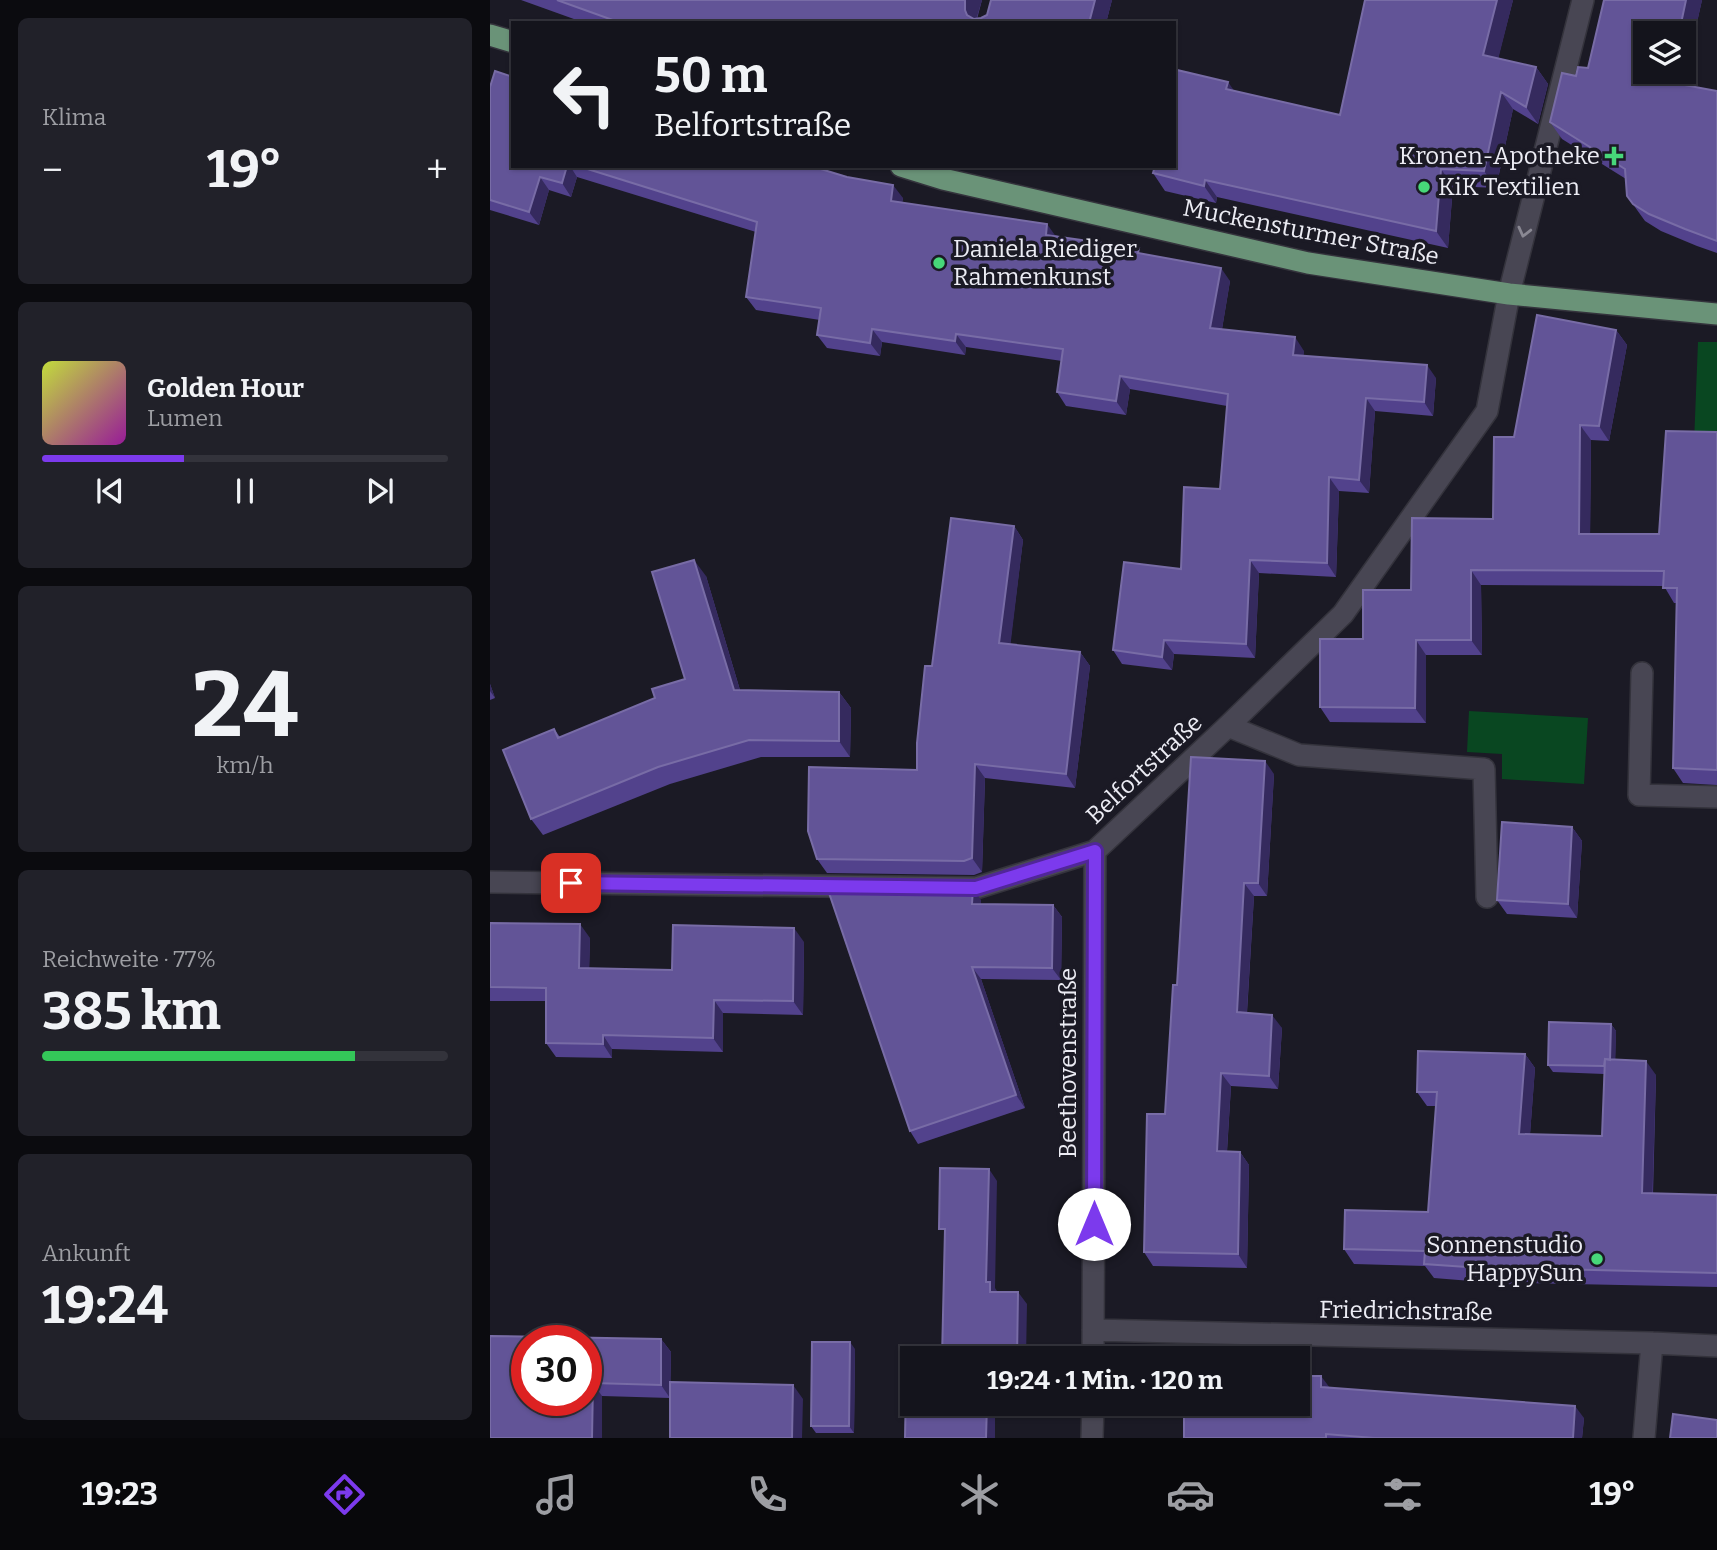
<!DOCTYPE html>
<html lang="de">
<meta charset="utf-8">
<style>
:root{--surface:#14141c;--page:#212129;--text:#f1f3f6;--muted:#9d9ea3;--line:#33333b;--accent:#7c3aed}
body{margin:0;font-family:Bitter,serif;background:var(--page);color:var(--text);height:100vh;display:flex;flex-direction:column;font-size:26px;white-space:nowrap}
*{box-sizing:border-box;margin:0}
p{font-size:23px;color:var(--muted)}
.icon{flex:none;width:38px;height:38px;fill:none;stroke:currentColor;stroke-width:2;stroke-linecap:round;stroke-linejoin:round}
.map{position:relative;flex:1;overflow:hidden}
.panel{display:flex;flex-direction:column;gap:18px;padding:18px;background:#0b0b0f;width:490px}
.panel>*{flex:none}
.top-card{position:absolute;left:21px;top:21px;width:665px;height:147px;border-radius:0px;box-shadow:0 2px 5px #0004,0 0 0 2px var(--line);background:#14141c;color:var(--text);overflow:hidden}
.buttons{position:absolute;left:1143px;top:21px;display:grid;gap:14px}
.buttons a{display:grid;place-items:center;width:63px;height:63px;border-radius:0px;background:var(--surface);box-shadow:0 2px 5px #0004,0 0 0 2px var(--line);font-size:35px}
.speed{position:absolute;left:21px;top:1325px;display:flex;gap:14px;font-size:35px;font-weight:700;text-align:center}
.speed>*{display:grid;place-content:center;width:91px;height:91px;border-radius:50%;background:var(--surface);box-shadow:0 2px 5px #0004,0 0 0 2px var(--line);line-height:1}
.speed .limit{border:10px solid #d22;background:#fff;color:#111}
.pin{position:absolute;display:grid;place-items:center;width:60px;height:60px;color:#fff;margin:-30px;border-radius:14px;box-shadow:0 4px 10px #0006}
.me{position:absolute;width:77px;margin:-38px;rotate:0deg;stroke-linejoin:round;filter:drop-shadow(0 0 5px #0008)}
.turn{display:flex;align-items:center;gap:24px;height:147px;padding:0 28px;font-size:32px}
.turn .icon{width:91px;height:91px;stroke-width:2.5}
.turn b{display:block;font-size:49px;line-height:60px}
.big{font-size:52px;font-weight:700;line-height:1.1}
.panel .widget{flex:1;display:flex;flex-direction:column;justify-content:center;gap:10px;min-width:0;padding:0 24px;border-radius:10px;background:var(--page)}
.panel .dial{align-items:center;gap:0}
.dial b{font-size:91px;line-height:1}
.song{display:flex;align-items:center;gap:21px}
.cover{width:84px;height:84px;border-radius:10px;background:linear-gradient(135deg,hsl(70 70% 55%),hsl(300 70% 35%))}
.played{height:7px;border-radius:4px;background:linear-gradient(90deg,var(--accent) 35%,var(--line) 35%)}
.keys{display:flex;justify-content:space-around;direction:ltr}
.heat{display:flex;justify-content:space-between;align-items:center;font-size:38px;direction:ltr}
.charge{height:10px;border-radius:5px;background:linear-gradient(90deg,#34c759 77%,var(--line) 0)}
.trip{position:absolute;left:410px;top:1346px;width:410px;height:70px;border-radius:0px;background:var(--surface);box-shadow:0 2px 5px #0004,0 0 0 2px var(--line);font-weight:700;line-height:70px;text-align:center}
.dock{display:flex;height:112px;justify-content:space-around;align-items:center;background:#08080b;color:var(--muted)}
.dock .icon{width:49px;height:49px}
.dock .on{color:var(--accent)}
.dock b{font-size:32px;color:var(--text)}
main{display:flex;flex:1;min-height:0}
.map>svg:first-child{display:block}
</style>
<main>
<section class="panel">
<div class="widget"><p>Klima</p>
<div class="heat"><a>−</a><b class="big">19°</b><a>+</a></div>
</div>
<div class="widget">
<div class="song"><i class="cover"></i><div><b>Golden Hour</b><p>Lumen</p></div></div>
<div class="played"></div>
<div class="keys"><svg class="icon" aria-label="previous" viewBox="0 0 24 24"><path d="M18 5L8 12l10 7zM5 5v14"/></svg><svg class="icon" aria-label="pause" viewBox="0 0 24 24"><path d="M8 5v14M16 5v14"/></svg><svg class="icon" aria-label="next" viewBox="0 0 24 24"><path d="M6 5l10 7-10 7zM19 5v14"/></svg></div>
</div>
<div class="widget dial"><b>24</b><p>km/h</p></div>
<div class="widget"><p>Reichweite · 77%</p><b class="big">385 km</b><div class="charge"></div></div>
<div class="widget"><p>Ankunft</p><b class="big">19:24</b></div>
</section>
<div class="map">
<svg width="1227" height="1438" viewBox="0 0 1227 1438">
<rect width="100%" height="100%" fill="#1b1a25"/>
<path fill="#094721" d="M1208,342H1227V444L1204,443Z
M979,711L1098,718L1094,784L1012,779V754L977,752Z"/>
<g fill="none" stroke-linecap="round" stroke-linejoin="round">
<defs>
<path id="minor" d="M1152,673L1149,795L1227,797
M738,726L809,755L994,769L997,897
M0,882L486,888L605,851L738,726L853,614L997,411L1019,294L1093,0
M603,1330L1162,1343L1227,1346
M603,1358L605,851
M602,1438L603,1404
M1154,1438L1162,1343"/>
<path id="major" d="M0,35L23,42
M411,166L453,179L818,263L1019,294L1227,314"/>
</defs>
<use href="#minor" stroke="#34333c" stroke-width="24"/>
<use href="#major" stroke="#34333c" stroke-width="24"/>
<use href="#minor" stroke="#484653" stroke-width="21"/>
<use href="#major" stroke="#6a9378" stroke-width="21"/>
</g>
<path fill="#52428c" d="M31,0H492L487,19L491,18L497,15L501,0H622L616,23H95Z
M1023,0L1008,58L1046,67L1058,84L1048,124L1023,109L1006,188L963,186L958,248L727,197L726,203L675,191L663,173L744,91L850,115Z
M1114,0H1212L1193,85L1227,91V253L1207,246L1171,231L1155,221L1137,196L1136,179L1072,139L1060,122L1086,76L1098,68Z
M0,87L23,166H321L413,198L412,203L653,254L740,281L732,329L814,351L813,356L946,378L943,416L885,411L879,493L849,491L846,577L769,573L765,658L684,654L682,670L632,664L623,650L691,569L730,489L737,406L640,389L636,415L576,406L567,392L572,361L476,347L475,355L392,342L390,356L337,348L327,335L330,320L266,310L256,297L266,232L87,177L81,197L59,190L49,225L0,210Z
M1126,330L1137,345L1119,441L1101,440L1100,534H1169L1227,432V785L1193,783L1183,768L1187,603H1184L1174,586L991,585L992,655H936V723L840,722L830,707L873,639L921,590L1003,519L1024,437Z
M524,526L533,540L520,644L590,652L600,666L585,788L495,778L492,872L484,875L337,873L327,859L427,770L442,666Z
M216,576L250,690L349,692L361,708L360,757H271L180,784L53,835L41,819L64,729L70,737L165,698L195,679Z
M0,684L5,698L0,700Z
M784,774L777,896H764L757,1013L792,1028L788,1089L741,1086L737,1152H750L759,1165L757,1268L663,1266L654,1252L675,1114L687,985Z
M1082,827L1092,841L1087,918L1017,914L1007,900Z
M491,900V904L563,905L572,917L571,980L491,979L535,1108L428,1144L420,1131Z
M0,923L100,938L99,968L182,970L314,942L313,1015L233,1013V1052L122,1049V1058L66,1057L56,1043V1001H0Z
M1121,1024L1126,1031L1125,1060L1166,1075L1163,1194L1227,1195V1287L1030,1283V1285L944,1278L935,1266L864,1264L854,1249L938,1212L946,1106H937L927,1092L1035,1054L1045,1068L1040,1134L1112,1136L1114,1074L1063,1072L1058,1065Z
M171,1339L181,1352L180,1398L112,1396V1438H0Z
M365,1349L364,1433H326L321,1426Z
M839,1388L1094,1418L1092,1438H694Z"/>
<path fill="#352a5e" d="M475,0H492L486,20L483,23L475,10Z
M605,0H622L616,23H599Z
M1007,0H1023L1005,72L993,55Z
M1196,0H1212L1190,99L1178,82L1180,72H1194V33H1189Z
M1046,67L1058,84L1048,124L1036,107Z
M738,82L750,99L736,89Z
M1011,92L1023,109L1006,188L994,171Z
M77,166H80L87,177L81,197L72,183Z
M951,169L963,186L958,248L946,231Z
M50,177L59,190L49,225L39,212Z
M715,180L727,197L726,203L714,186Z
M403,185L413,198L410,215L401,201Z
M557,224L567,238L556,235Z
M731,268L740,281L730,341L720,328Z
M382,329L392,342L390,356L380,343Z
M1126,330L1137,345L1119,441L1109,426Z
M466,334L476,347L475,355L465,341Z
M805,337L814,351L812,368L803,355Z
M937,365L946,378L943,416L934,402Z
M630,376L640,389L636,415L626,401Z
M876,398L885,411L879,493L869,480Z
M1090,425L1101,440L1100,549L1089,534Z
M839,477L849,491L846,577L837,563Z
M524,526L533,540L519,657L509,643Z
M204,560L216,576L255,707L244,690Z
M760,560L769,573L765,658L756,644Z
M981,570L991,585L992,655L981,640Z
M674,640L684,654L682,670L672,657Z
M926,640L936,655V723L925,708Z
M590,652L600,666L585,788L576,774Z
M0,684L5,698L0,691Z
M349,692L361,708L360,757L349,741Z
M775,761L784,774L777,896L768,883Z
M485,764L495,778L492,872L482,858Z
M1082,827L1092,841L1087,918L1078,904Z
M754,883L764,896L756,1026L747,1012Z
M483,888L491,900V916L482,904Z
M563,905L572,917L571,980L562,968Z
M90,924L100,938L99,982L89,968Z
M304,928L314,942L313,1015L303,1001Z
M482,967L491,979L535,1108L526,1095Z
M224,1000L233,1013V1052L223,1038Z
M782,1015L792,1028L788,1089L779,1076Z
M1121,1024L1126,1031L1125,1074L1120,1067Z
M113,1035L122,1049V1058L113,1044Z
M1035,1054L1045,1068L1039,1148L1029,1134Z
M1156,1061L1166,1075L1162,1208L1152,1193Z
M731,1073L741,1086L736,1165L727,1151Z
M750,1152L759,1165L757,1268L748,1254Z
M499,1169L507,1181L505,1288L509,1294L500,1292L496,1282Z
M1020,1268L1030,1283V1285L1020,1270Z
M528,1292L537,1304L536,1358H527Z
M171,1339L181,1352L180,1398L171,1385Z
M360,1342L365,1349L364,1433L359,1426Z
M831,1376L840,1388L831,1387Z
M103,1383L112,1396V1438H102Z
M303,1385L313,1399L312,1438H302Z
M497,1404H505V1438H496Z
M1085,1406L1094,1418L1092,1438H1083Z"/>
<path fill="#625497" stroke="#786ca6" stroke-width="2" fill-rule="evenodd" d="M67,0H475V10L477,15L484,19L491,18L497,15L501,0H605L599,23H131Z
M875,0H1007L993,55L1046,67L1036,107L1011,92L994,171L951,169L946,231L715,180L714,186L663,173L665,166H684V72H686L687,70L738,82L736,89L850,115Z
M1114,0H1196L1189,33H1155V72H1180L1178,82L1227,91V241L1195,229L1159,214L1143,204L1137,196L1135,169L1060,122L1072,73L1086,76L1088,67L1098,68Z
M5,71L23,77V166H77L72,183L50,177L39,212L0,200V87Z
M88,166H321L357,177L403,185L401,201L557,224L556,235L649,248L648,253L731,268L720,328L805,337L803,355L937,365L934,402L876,398L869,480L839,477L837,563L760,560L756,644L674,640L672,657L623,650L634,562L691,569L694,487L730,489L738,394L630,376L626,401L567,392L573,349L466,334L465,341L382,329L380,343L327,335L331,308L256,297L267,222Z
M1047,315L1126,330L1109,426L1090,425L1089,534H1169L1176,431L1227,432V770L1183,768L1187,588H1173L1174,571L981,570V640H926L925,708L830,707V639H873V590H921L922,518L1003,519L1004,437H1024Z
M461,518L524,526L509,643L590,652L576,774L485,764L482,858L474,861L327,859L318,831L319,767L427,770V743L435,666H442Z
M204,560L244,690L349,692V741L259,740L168,767L41,819L13,750L64,729L68,738L165,698L162,689L195,679L162,572Z
M701,757L775,761L768,883H754L747,1012L782,1015L779,1076L731,1073L727,1151L750,1152L748,1254L654,1252L657,1114H675L683,985H687Z
M1012,822L1082,827L1078,904L1007,900Z
M337,887L483,888L482,904L563,905L562,968L482,967L526,1095L420,1131Z
M0,923L90,924L89,968L182,970L183,925L304,928L303,1001L224,1000L223,1038L113,1035V1044L56,1043V988L0,987Z
M1059,1022L1121,1024L1120,1060L1115,1059L1114,1066L1058,1065Z
M928,1051L1035,1054L1029,1134L1112,1136L1115,1059L1156,1061L1152,1193L1227,1195V1273L1020,1268V1270L934,1264L935,1251L854,1249L855,1210L938,1212L947,1092H927Z
M450,1168L499,1169L496,1282H500V1292H528L527,1358H452L455,1229H449Z
M0,1336L171,1339V1385L103,1383L102,1438H0ZM37,1340H96V1400H37Z
M322,1342H360L359,1426H321Z
M807,1376H831V1387L1085,1406L1083,1438H884L836,1434V1438H694V1404H807Z
M180,1382L303,1385L302,1438H180Z
M416,1387H422V1404H497L496,1438H415Z
M1183,1414L1227,1420V1438H1180Z"/>
<defs><path id="oneway-chevron" d="M-2-3.5L2.5 0L-2 3.5" fill="none" stroke-width="1.6" stroke-linecap="round" stroke-linejoin="round" transform="scale(1.75)"/></defs>
<use stroke="#8a8893" href="#oneway-chevron" transform="translate(1034 232) rotate(104)"/>
<g fill="none" stroke-linecap="round" stroke-linejoin="round">
<defs>
<path id="route" d="M81,883L486,888L605,851L604,1224"/>
</defs>
<use href="#route" stroke="#51269a" stroke-width="18"/>
<use href="#route" stroke="#7c3aed" stroke-width="12"/>
</g>
<g fill="#47d779" stroke="#1b1a25" stroke-width="2.5">
<path d="M1120.5 145.5h7v7h7v7h-7v7h-7v-7h-7v-7h7z"/>
<circle cx="934" cy="187" r="7"/>
<circle cx="449" cy="263" r="7"/>
<circle cx="1107" cy="1259" r="7"/>
</g>
<g text-anchor="middle" stroke-width="7" stroke-linejoin="round" paint-order="stroke">
<g font-size="24" fill="#ececf4" stroke="#1b1a25" text-anchor="end">
<text x="1110" y="164">Kronen-Apotheke</text>
<text x="948" y="195" text-anchor="start">KiK Textilien</text>
<text x="463" y="257" text-anchor="start">Daniela Riediger<tspan x="463" dy="28">Rahmenkunst</tspan></text>
<text x="1093" y="1253">Sonnenstudio<tspan x="1093" dy="28">HappySun</tspan></text>
</g>
<g font-size="24" fill="#ececf4" stroke="#1b1a25">
<text transform="translate(821 232) rotate(11)" y="8">Muckensturmer Straße</text>
<text transform="translate(654 769) rotate(-43)" y="8">Belfortstraße</text>
<text transform="translate(578 1063) rotate(-90)" y="8">Beethovenstraße</text>
<text transform="translate(916 1311) rotate(1)" y="8">Friedrichstraße</text>
</g>
</g>
</svg>
<div class="buttons">
<a><svg class="icon" aria-label="layers" viewBox="0 0 24 24"><path d="M12 4l9 5-9 5-9-5zM3 14l9 5 9-5"/></svg></a>
</div>
<div class="speed"><div class="limit">30</div></div>
<div class="pin" style="left:81px;top:883px;background:#d93025"><svg class="icon" aria-label="arrive" viewBox="0 0 24 24"><path d="M6 21V4h12l-3 4 3 4H6"/></svg></div>
<svg class="me" style="left:604px;top:1224px" viewBox="-20 -20 40 40"><circle r="19" fill="#fff"/><path d="M0-13L10 11 0 6-10 11z" fill="#7c3aed"/></svg>
<div class="trip">19:24 · 1 Min. · 120 m</div>
<div class="top-card">
<div class="turn"><svg class="icon" aria-label="left" viewBox="0 0 24 24"><path d="M17 20v-9H6M10 6l-5 5 5 5"/></svg><div><b>50 m</b>Belfortstraße</div></div>
</div>
</div>
</main>
<nav class="dock">
<b>19:23</b>
<svg class="icon on" aria-label="directions" viewBox="0 0 24 24"><path d="M12 3l9 9-9 9-9-9zM9 14v-3h6M13 9l2 2-2 2"/></svg>
<svg class="icon" aria-label="music" viewBox="0 0 24 24"><path d="M9 18V5l10-2v13"/><circle cx="6" cy="18" r="3"/><circle cx="16" cy="16" r="3"/></svg>
<svg class="icon" aria-label="phone" viewBox="0 0 24 24"><path d="M5 4h4l2 5-3 2q2 4 5 5l2-3 5 2v4C11 20 4 13 5 4z"/></svg>
<svg class="icon" aria-label="climate" viewBox="0 0 24 24"><path d="M12 3v18M4 7l16 10M4 17L20 7"/></svg>
<svg class="icon" aria-label="car" viewBox="0 0 24 24"><path d="M5 17H2v-5l4-1 3-4h7l3 4 3 1v5h-3M9 17h6M6 11h13"/><circle cx="7" cy="17" r="2"/><circle cx="17" cy="17" r="2"/></svg>
<svg class="icon" aria-label="filters" viewBox="0 0 24 24"><path d="M4 7h16M4 17h16"/><circle cx="9" cy="7" r="2"/><circle cx="15" cy="17" r="2"/></svg>
<b>19°</b>
</nav>
